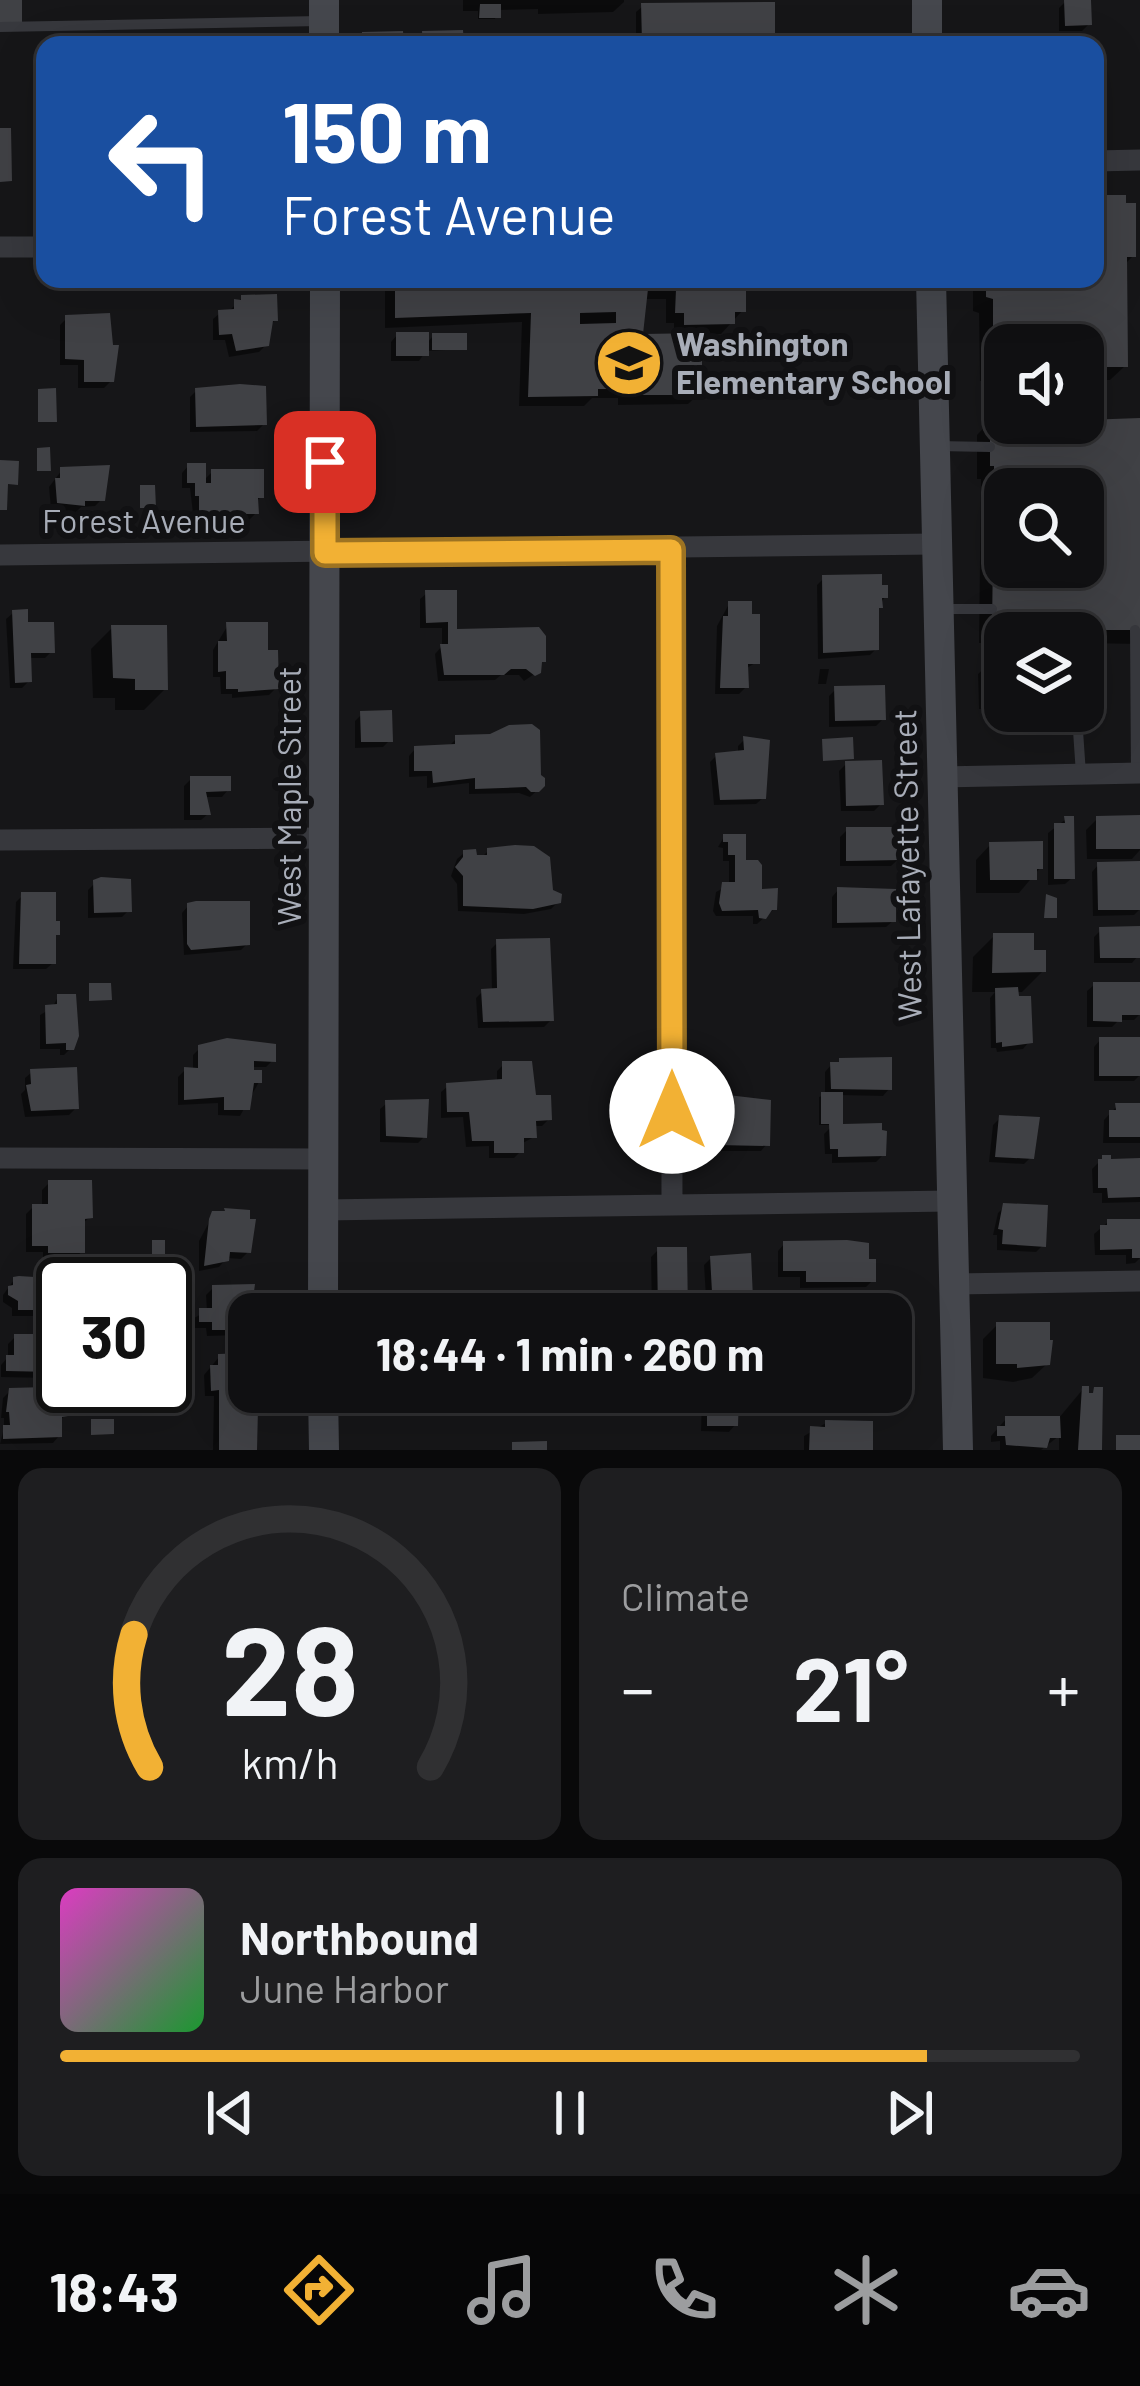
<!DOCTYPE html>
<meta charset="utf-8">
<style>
:root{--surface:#101012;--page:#1e1e20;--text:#f1f3f6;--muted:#9c9d9f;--line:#303032;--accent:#f2b134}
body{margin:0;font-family:Barlow,sans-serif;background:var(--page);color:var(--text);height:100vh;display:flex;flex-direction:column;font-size:45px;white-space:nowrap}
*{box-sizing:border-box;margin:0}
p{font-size:39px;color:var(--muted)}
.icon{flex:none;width:66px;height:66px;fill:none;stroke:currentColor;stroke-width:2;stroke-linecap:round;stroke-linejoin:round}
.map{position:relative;height:1450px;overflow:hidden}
.panel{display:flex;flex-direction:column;gap:18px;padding:18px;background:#09090a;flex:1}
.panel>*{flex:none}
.banner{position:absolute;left:36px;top:36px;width:1068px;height:252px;border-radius:24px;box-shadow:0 12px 48px #0002,0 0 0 3px var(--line);background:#1a4fa0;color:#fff;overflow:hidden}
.fabs{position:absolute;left:984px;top:324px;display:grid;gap:24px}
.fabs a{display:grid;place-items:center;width:120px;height:120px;border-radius:24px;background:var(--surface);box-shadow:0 12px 48px #0002,0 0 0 3px var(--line);font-size:60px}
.speed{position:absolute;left:36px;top:1257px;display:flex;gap:24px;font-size:60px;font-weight:700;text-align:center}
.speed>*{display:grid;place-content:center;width:156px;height:156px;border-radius:50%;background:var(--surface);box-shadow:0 12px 48px #0002,0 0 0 3px var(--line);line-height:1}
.speed .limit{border:6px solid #111;border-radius:18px;background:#fff;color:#111}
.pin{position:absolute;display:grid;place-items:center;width:102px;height:102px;color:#fff;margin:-51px;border-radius:24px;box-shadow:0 6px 18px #0006}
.me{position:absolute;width:132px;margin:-66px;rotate:0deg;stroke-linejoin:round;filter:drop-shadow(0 0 9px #0008)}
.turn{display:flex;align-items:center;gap:42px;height:252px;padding:0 48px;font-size:54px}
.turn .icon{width:156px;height:156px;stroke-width:2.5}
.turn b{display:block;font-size:84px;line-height:102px}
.big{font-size:90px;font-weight:700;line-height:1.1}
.panel .tile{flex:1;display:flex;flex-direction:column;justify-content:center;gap:18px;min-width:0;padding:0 42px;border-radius:24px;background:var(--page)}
.panel .dial{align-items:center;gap:0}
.dial svg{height:312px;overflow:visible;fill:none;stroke:var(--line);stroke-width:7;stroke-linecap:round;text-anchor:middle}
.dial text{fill:var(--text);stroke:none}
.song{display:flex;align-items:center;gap:36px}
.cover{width:144px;height:144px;border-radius:18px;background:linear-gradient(135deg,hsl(310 70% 55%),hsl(130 70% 35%))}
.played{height:12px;border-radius:6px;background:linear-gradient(90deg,var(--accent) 85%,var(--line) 85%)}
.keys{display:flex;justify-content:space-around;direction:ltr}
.heat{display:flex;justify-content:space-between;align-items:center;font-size:66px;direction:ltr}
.panel .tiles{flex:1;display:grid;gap:18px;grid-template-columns:1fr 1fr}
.tile:last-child{grid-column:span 2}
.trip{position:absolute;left:228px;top:1293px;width:684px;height:120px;border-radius:24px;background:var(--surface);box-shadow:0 12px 48px #0002,0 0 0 3px var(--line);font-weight:700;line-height:120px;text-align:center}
.menu{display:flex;height:192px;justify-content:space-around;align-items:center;background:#060607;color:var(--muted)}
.menu .icon{width:84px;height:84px}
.menu .active{color:var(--accent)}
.menu b{font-size:54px;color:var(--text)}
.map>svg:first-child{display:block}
</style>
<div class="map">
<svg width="1140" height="1450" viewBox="0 0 1140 1450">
<rect width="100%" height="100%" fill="#161618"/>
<path fill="#0007" fill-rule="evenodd" d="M463,0H624V2L613,12L538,14V9L498,10L495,19H478V11H463Z
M1066,1L1089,24L1082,31H1059V8Z
M643,6L772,40L768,45H636V12Z
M45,144V202H38L35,159Z
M1108,198L1133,256L1124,265L1125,366L1110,380H1083V345H1005V381H980L979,313L973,311V279H1095V205L1102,204Z
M385,279H744L743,310L721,334H699V394L688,404L618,405V398H592L584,406H519L522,322L385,328ZM644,299H666V323H674V337H640Z
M242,298L275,320L269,326L266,345L259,352L229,357L225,340H213V319L220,313L228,312Z
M67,318L111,381L104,388H78V365H60V325Z
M397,335L426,344L433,336L464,349L426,351L419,361H391V342Z
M197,390L264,424L257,431L190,432V397Z
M991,420L1140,421L1137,644L1083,643V633H1005V643H979L981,479H977V435ZM1005,489H1083V567H1005Z
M188,466L203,481L212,472L261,497L255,502L256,513L249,520L194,522L190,488H182V473Z
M62,470L102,499L95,506L81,507L76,512L51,509L49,487Z
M824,578L879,588L885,597L876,610V649L870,655L818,659L817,585Z
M427,593H454V632L538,666L536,673L524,681L519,675H501L495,680L438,681L435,654L442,646V628H420V599Z
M729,604L749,617L757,662L745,669L746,687L739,694H715L717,626Z
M13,613L52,651L45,658H29V681L22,688H10L6,619Z
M228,625L265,653L276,688L269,695L232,698V694H221L220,677H213V650Z
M112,628L165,689L144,710H115V698H93L91,649Z
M993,660H1005V711H1042L1036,716L985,718V709H979L978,674Z
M820,669H829L826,684H818Z
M836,689L883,719L876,726L829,727V696Z
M362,714L390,740L383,747L355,748V721Z
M457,738L542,786L530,797L519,793L469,794V783L427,788V776L409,777V756L415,749L450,745Z
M745,739L763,798L756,804L714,805L710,762L716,756L738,754V746Z
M846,764L881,804L874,811H841L839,771Z
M191,779L228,790L222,797H204L208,814L201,820H184V786Z
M1066,819L1072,878L1065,884L1048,885V833Z
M1097,819L1140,831V850L1132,859H1087L1086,830Z
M847,830L905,853L891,866H840V837Z
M724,837H743V863L774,909L757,924H753V916H716L713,911L716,892L729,885V861H723V848L718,847Z
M990,845L1040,868L1019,893H976V860Z
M488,851L550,892L558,902L551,909L524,914L458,911L457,884L451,876L457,859L464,853L481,858Z
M1140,864V909L1134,915L1093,916L1092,872L1098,865Z
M95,883L129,910L122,917L88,918V890Z
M838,890L893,921L886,927L832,928V897Z
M23,895L57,934L53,938V963L46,969H13L16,902Z
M188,906L247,944L241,950L184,955L182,913Z
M1140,929L1138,956L1132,963H1094V937L1101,930Z
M994,936L1043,971L1022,992H1016L1029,1042L1023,1049L997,1052L996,1048H991L990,998L995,992H972L973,957Z
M498,942L551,1020L544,1027L478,1028L476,998L482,992L492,991L491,949Z
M1094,985L1140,993V1014L1134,1020H1119L1112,1027H1087V991Z
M58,997L71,1048L64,1055H60V1049H40V1015L52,1008Z
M1100,1040H1140V1075L1134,1081H1094V1047Z
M203,1045L273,1060L266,1067H251L259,1082L240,1116L218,1115V1103L178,1105V1077L185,1070L193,1071V1055Z
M504,1064L549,1119L542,1126H534V1137L521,1144V1151L514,1158H489V1146L466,1147L463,1117L441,1118V1092L448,1086L497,1082V1071Z
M831,1065L889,1089L883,1096L840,1095L835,1127L883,1155L876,1162L832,1163V1154H825L824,1134L833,1125H819V1097L825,1095V1072Z
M32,1072L76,1108L69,1115L25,1117L21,1094L25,1090V1078Z
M719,1101L767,1144L761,1151H712V1108Z
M387,1103L424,1137L418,1143L380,1142V1109Z
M1117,1106H1140V1143H1103L1104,1120Z
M1000,1118L1031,1157L1024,1164L989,1162L993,1125Z
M1140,1161V1202L1102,1203V1193H1093L1092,1169L1099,1162Z
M49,1183L90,1217L82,1224V1251L76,1258H43V1252H26V1214L33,1207H42V1190Z
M1005,1206L1043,1245L1036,1252L997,1250V1235H993L998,1213Z
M214,1213L248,1252L241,1259L227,1258L219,1267L199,1271V1241Z
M1108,1222H1140V1258L1135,1263L1126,1264V1255H1095L1094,1234Z
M784,1244L873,1280L866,1287L800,1288V1277H778V1251Z
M658,1250L685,1314H652L651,1257Z
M711,1258L750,1297L738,1313L707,1314L704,1265Z
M14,1280L47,1309L40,1316H12V1308L3,1302V1295Z
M213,1288L248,1329L241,1335L207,1336L206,1328H194V1318L207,1311L206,1295Z
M510,1297V1314H453L452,1305L459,1298Z
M997,1325L1047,1364L1032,1378L1013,1382L983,1378V1339Z
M165,1332H174L172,1344H165Z
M15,1337L50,1371L44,1378L1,1377V1365L8,1357V1344Z
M249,1356V1392H255L252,1450H213L214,1396H205L204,1375L219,1357Z
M1083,1389L1086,1399L1100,1390L1099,1450H1059V1436L1041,1450H1000V1441L991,1442V1436L1006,1419H1058Z
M10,1391L65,1415L59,1422V1436L53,1443L0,1444L4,1428V1418H1L3,1398Z
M446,1392H490V1395L484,1401H446Z
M708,1394L735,1425L729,1432L701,1431L702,1401Z
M826,1423L870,1424V1450H804V1436Z"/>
<path fill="#404145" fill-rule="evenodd" d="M0,0H22V22H0Z
M1064,0H1091L1092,25L1065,26Z
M775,2V42H642L641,3Z
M480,4H501V18H479Z
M463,30L464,45H423L422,31Z
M403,31L404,45H367V37H362V32Z
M0,128H11L12,181L0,182Z
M1107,195H1126V203H1136V257H1127L1128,367H1083V345H1005V368H993V299L986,297V279H1095V201H1107Z
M395,279H750V288H746V312H735V324L684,325V313H675L676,289H648L643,334L702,333V395H627V389H598V396L528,397L531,313L395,318ZM616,312V323L580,324V313Z
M277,294L278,321H273L269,346L236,351L232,334L219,335L218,310L234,309V299L241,300V295Z
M110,313L113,345H119L114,382H84V360L65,359V315Z
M396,332H429V356H396Z
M432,333H467V350H432Z
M240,384L266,386L267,425L196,427L195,388Z
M56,388L57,422H38V389Z
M990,417H1005V423L1140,418V630H992L994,466H990ZM1005,489H1083V567H1005Z
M50,447L51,471H37V448Z
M0,460L19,461L18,485L8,484L7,510H0Z
M187,463H206V483H211V469H264V498H258L259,514H219V519L199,516V496H195V483H187Z
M110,465L105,501H85V506L57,503L55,478H60V467Z
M140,485H155L156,508H140Z
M882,574V585H888V598H882L883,608H879V650L823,653L822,575Z
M425,590H457V629L539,627L546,636V662H542L541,673L535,676L526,669H511L504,675H444L440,644H448V622L426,623Z
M728,601H752V614H760V664H748L749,688H720L723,616H728Z
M28,609V622H54L55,653H31L32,682L15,683L12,610Z
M226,622H268V650H278L279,689L238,692V689H226V671L218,672V641H227Z
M111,625H167L168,690H135V679L113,678Z
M992,657H1005V705H998V696H993Z
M885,685L886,720L835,721L834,686Z
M392,710L393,742H361L360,711Z
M532,724L540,730L541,775L545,778V786L539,792H531L526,787L475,789V778L433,783L432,771H414V746L455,744V735L490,734L509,725Z
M743,736L770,740L766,799L720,800L715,753L744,750Z
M853,737L854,759L823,761L822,739Z
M882,760L884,805L846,806L845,761Z
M190,776H231V791L206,792L211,815H190Z
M1140,815V849H1096V816Z
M1064,816H1074L1075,879H1054V823H1065Z
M846,827H908V854H901V860L846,861Z
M723,834H746V860H758L762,865V889L778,888L777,910H772L766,919L759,918L758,910L722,911L719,903L722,882H735V855H728V842H723Z
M1043,841V869H1037V880H990L989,842Z
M515,845L534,846L550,857L553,890L562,894L561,903L533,909L463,906V876L455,867L463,857V850L476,849L477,855H487V848Z
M1140,861V910H1098L1097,862Z
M101,877L131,879L132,912L94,913L93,880Z
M837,887L896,889V922L837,923Z
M21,892H56V921H60V935H56V964H19Z
M1046,894L1057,898V918H1044Z
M196,901H250V945L191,950L187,944V903Z
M1140,926V958H1100L1099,927Z
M993,933H1034V950H1046V972L992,973Z
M550,938L554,1021L483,1022L481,989L497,988L496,939Z
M1093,982H1140V1015H1122V1022L1093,1021Z
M89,983H111L112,1000L89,1001Z
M1018,987L1019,996H1031L1033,1043L1002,1047V1042L996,1043L995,988Z
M57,994H76L79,1036L74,1050H66V1043L46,1044L45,1005L57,1004Z
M1099,1037H1140V1076H1099Z
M227,1038L276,1044V1062L254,1061V1070H262V1083H254L250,1110H224V1097L184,1100V1067L198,1068V1045Z
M892,1057V1090L831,1089L830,1062H839V1058Z
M502,1061H532L536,1095H551L552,1120L536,1121L537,1138H524V1153H494V1141H472L469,1112H447L446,1083L502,1079Z
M77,1067L79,1109L31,1111L26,1085L31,1084L30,1069Z
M821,1092H843V1124L882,1123V1130L887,1131L886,1156L838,1157V1149H830L829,1124H821Z
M728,1095L771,1100L770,1146L717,1145V1098Z
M429,1099L427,1138L386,1136L385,1100Z
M1115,1103H1140V1137H1109V1110H1116Z
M999,1115L1040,1117L1034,1159L995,1157Z
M1102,1155H1111V1159L1140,1158V1197L1108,1198L1107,1188H1098V1159H1102Z
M48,1180H92L93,1218L85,1219V1253H48V1246H32V1204H48Z
M1003,1203L1048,1205L1046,1247L1002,1244L1003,1230L998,1229Z
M224,1208L250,1210V1219H256L251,1253L230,1252L229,1261L204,1266L209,1219L212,1211H225Z
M1107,1219H1140V1258H1132V1249L1100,1250V1225H1107Z
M152,1240H165V1263H152Z
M847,1240L869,1243V1259H876V1282H806V1271H783V1241Z
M657,1247H687L688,1314H658Z
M751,1253L753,1299H747V1307L713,1310L710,1256Z
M19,1276L50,1278V1310H18V1301L8,1295V1286L13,1285V1277Z
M255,1284L249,1330H212V1322H199V1308H212V1285Z
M492,1294H513L512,1314L457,1311V1296Z
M825,1302L866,1306V1314H824Z
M996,1322H1050V1340H1053L1050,1365L1017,1368V1364H996Z
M14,1334H53V1372L6,1371V1355H14Z
M249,1353V1392H257V1400L262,1399V1408H258L257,1450H219V1390L211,1391L210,1365H218V1354Z
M1082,1386H1089V1393H1093L1094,1387H1103L1102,1450H1078Z
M47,1387V1392L68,1388V1416L62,1417V1437L3,1439V1425H10L9,1412H6L9,1388Z
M707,1392H739L738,1426H707Z
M763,1392H790L791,1408L764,1409Z
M1005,1416H1060L1061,1438H1050L1047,1448L1006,1445L1005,1436H997V1426H1005Z
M91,1419H114V1434L91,1435Z
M825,1420L873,1421V1450H809L810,1426L825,1427Z
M1116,1435H1140V1450H1116Z
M547,1441V1450H512V1442Z"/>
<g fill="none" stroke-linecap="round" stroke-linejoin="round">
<path stroke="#37383d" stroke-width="10" d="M0,27L320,21
M937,446L990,447
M941,609H992
M1135,630L1136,773
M1031,718L1077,716L1081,774"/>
<path stroke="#37383d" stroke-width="21" d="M1095,161L1140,160
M0,247H45
M671,550L672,1204
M0,555L936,544
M940,777L1140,773
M0,840L325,838
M0,1158L323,1159
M323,1210L951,1201
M954,1284L1140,1281"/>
<path stroke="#45474d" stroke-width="30" d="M324,0V45
M927,0V45
M931,279L958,1450
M323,1314L325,279
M323,1392L324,1450"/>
</g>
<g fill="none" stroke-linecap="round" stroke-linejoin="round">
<defs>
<path id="route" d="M325,462V553L671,550L672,1111"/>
</defs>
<use href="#route" stroke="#9d7322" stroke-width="30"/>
<use href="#route" stroke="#f2b134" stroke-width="21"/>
</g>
<defs>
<symbol id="school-disc" viewBox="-11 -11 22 22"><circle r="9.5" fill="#f2b134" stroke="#111113"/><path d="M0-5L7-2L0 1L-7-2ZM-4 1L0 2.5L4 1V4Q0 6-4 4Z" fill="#111"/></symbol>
</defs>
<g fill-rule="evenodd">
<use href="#school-disc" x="591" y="325" width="76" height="76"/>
</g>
<g text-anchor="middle" stroke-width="12" stroke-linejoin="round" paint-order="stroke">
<g font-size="33" font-weight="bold" fill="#a8adb8" stroke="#111113" text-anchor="start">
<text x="676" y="356">Washington<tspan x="676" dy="38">Elementary School</tspan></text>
</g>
<g font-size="33" fill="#a8adb8" stroke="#111113">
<text x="144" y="533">Forest Avenue</text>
<text transform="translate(289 796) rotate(-90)" y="12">West Maple Street</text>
<text transform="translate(907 865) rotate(-91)" y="12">West Lafayette Street</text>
</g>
</g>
</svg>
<div class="fabs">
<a><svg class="icon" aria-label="sound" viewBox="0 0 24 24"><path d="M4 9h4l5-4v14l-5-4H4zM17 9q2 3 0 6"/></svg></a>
<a><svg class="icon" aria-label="search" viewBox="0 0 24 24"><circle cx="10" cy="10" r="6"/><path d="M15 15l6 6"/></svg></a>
<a><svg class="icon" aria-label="layers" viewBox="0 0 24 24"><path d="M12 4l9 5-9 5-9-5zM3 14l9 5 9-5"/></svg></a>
</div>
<div class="speed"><div class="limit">30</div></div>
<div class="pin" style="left:325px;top:462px;background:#d93025"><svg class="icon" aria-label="arrive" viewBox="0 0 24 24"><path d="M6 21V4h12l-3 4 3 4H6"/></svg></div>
<svg class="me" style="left:672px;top:1111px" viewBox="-20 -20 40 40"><circle r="19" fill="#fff"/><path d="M0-13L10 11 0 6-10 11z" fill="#f2b134"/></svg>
<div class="trip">18:44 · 1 min · 260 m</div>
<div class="banner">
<div class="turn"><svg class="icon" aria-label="left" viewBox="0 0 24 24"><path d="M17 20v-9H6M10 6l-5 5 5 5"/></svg><div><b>150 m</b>Forest Avenue</div></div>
</div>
</div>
<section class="panel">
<div class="tiles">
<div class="tile dial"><svg viewBox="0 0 100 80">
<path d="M14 69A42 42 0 1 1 86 69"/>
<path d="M14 69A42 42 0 0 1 10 35" stroke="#f2b134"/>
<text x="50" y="56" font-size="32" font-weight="700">28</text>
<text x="50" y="72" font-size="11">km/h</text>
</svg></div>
<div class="tile"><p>Climate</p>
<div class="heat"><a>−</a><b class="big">21°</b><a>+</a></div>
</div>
<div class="tile">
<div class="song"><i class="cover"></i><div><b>Northbound</b><p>June Harbor</p></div></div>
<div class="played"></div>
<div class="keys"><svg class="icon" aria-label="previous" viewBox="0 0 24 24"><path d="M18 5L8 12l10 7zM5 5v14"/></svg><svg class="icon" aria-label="pause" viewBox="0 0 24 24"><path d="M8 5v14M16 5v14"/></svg><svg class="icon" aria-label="next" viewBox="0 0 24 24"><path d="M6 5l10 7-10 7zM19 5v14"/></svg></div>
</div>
</div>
</section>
<nav class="menu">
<b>18:43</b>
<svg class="icon active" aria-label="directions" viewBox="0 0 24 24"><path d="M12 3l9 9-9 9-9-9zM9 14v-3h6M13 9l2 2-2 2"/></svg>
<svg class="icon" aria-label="music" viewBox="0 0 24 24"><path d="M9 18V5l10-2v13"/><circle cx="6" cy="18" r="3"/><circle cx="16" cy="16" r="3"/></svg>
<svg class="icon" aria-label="phone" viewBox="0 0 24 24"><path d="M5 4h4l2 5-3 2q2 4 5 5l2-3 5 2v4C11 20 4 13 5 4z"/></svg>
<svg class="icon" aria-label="climate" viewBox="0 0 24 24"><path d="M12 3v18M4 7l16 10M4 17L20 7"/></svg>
<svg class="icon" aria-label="car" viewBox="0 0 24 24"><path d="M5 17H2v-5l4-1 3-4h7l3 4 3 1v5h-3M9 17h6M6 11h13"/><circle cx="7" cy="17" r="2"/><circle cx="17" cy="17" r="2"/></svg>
</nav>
